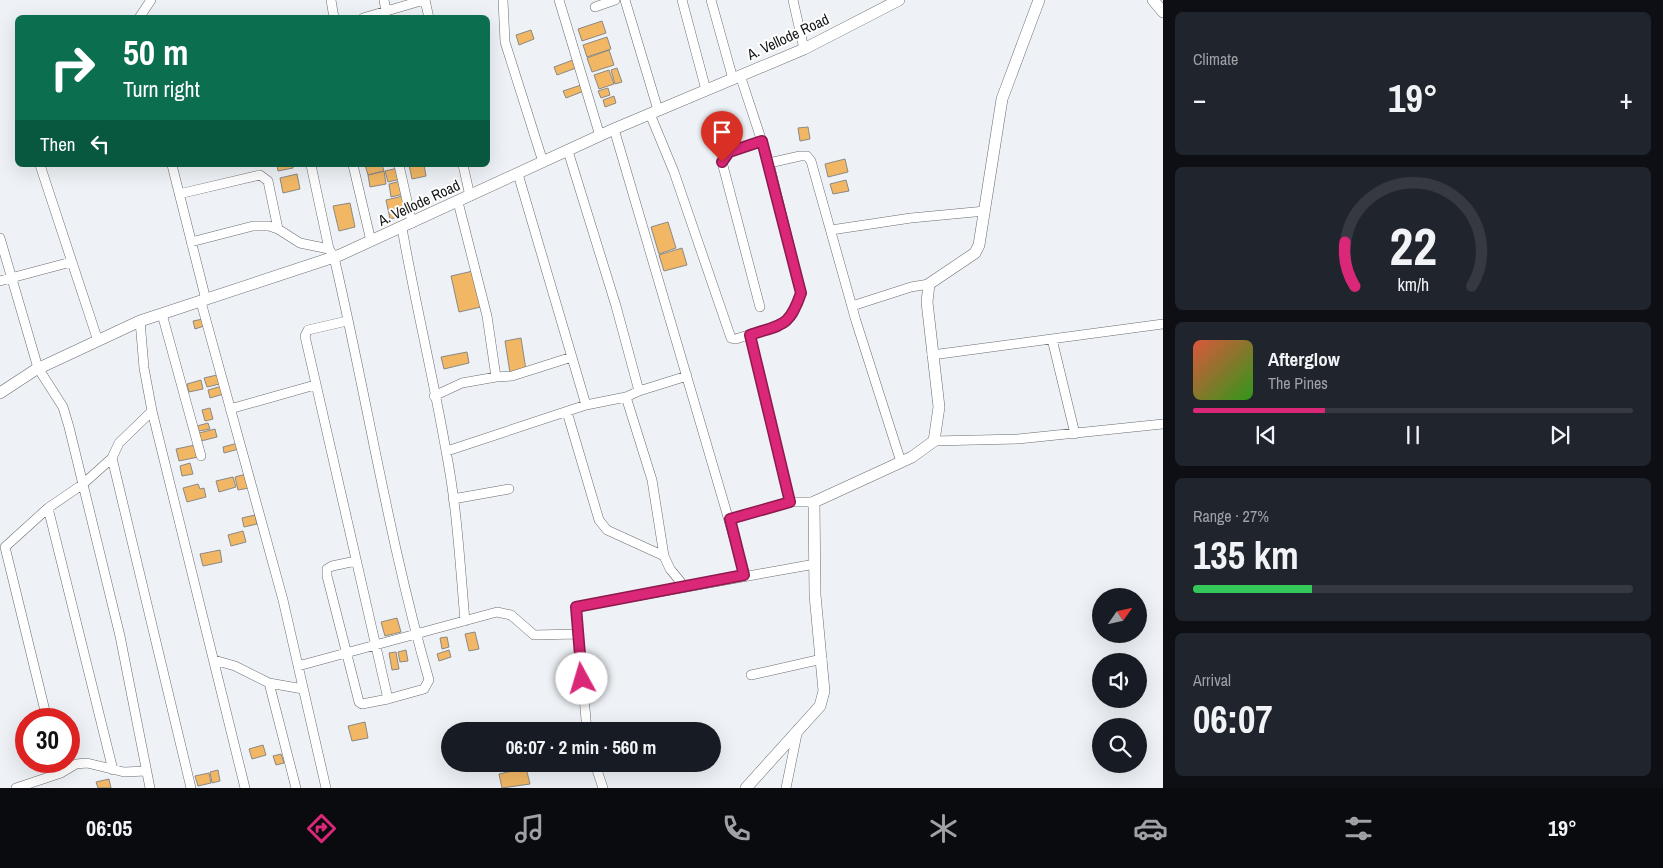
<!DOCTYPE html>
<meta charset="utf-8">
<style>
:root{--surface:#171b24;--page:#20242c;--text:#f1f3f6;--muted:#9ea1a6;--line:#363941;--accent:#db2777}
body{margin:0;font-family:"Archivo Narrow",sans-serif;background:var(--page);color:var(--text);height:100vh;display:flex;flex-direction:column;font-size:19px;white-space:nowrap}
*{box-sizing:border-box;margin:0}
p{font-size:16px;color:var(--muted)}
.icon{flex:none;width:28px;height:28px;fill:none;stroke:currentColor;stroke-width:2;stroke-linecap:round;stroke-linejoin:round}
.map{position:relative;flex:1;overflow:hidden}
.sheet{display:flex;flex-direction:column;gap:12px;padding:12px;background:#0d0f14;width:500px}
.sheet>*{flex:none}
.hud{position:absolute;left:15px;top:15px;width:475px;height:152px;border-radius:8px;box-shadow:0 5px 20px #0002;background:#0b6e4f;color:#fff;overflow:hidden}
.needle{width:32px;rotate:56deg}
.buttons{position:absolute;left:1092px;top:588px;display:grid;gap:10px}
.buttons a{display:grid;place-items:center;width:55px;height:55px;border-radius:50%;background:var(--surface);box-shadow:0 5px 20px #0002;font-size:25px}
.speed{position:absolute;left:15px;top:708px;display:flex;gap:10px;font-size:25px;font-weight:700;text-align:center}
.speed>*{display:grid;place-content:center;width:65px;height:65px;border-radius:50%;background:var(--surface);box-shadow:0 5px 20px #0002;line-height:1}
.speed .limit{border:8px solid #d22;background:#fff;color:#111}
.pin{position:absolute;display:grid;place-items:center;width:42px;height:42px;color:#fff;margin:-51px -21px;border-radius:50% 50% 50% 0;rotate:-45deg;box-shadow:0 0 5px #0007}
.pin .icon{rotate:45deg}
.me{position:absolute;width:55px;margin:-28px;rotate:354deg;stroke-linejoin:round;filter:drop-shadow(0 0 4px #0008)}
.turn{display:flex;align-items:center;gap:18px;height:105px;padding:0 25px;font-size:22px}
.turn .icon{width:65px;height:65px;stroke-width:2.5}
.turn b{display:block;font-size:35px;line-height:42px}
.then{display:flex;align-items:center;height:48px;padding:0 25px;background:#0003;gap:10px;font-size:19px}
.big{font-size:38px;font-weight:700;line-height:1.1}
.sheet .card{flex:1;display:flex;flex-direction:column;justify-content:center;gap:8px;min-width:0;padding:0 18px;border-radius:8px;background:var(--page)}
.sheet .dial{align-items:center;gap:0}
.dial svg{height:130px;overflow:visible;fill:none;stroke:var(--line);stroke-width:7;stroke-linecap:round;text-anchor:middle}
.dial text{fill:var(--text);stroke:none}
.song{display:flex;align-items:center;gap:15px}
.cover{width:60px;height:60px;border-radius:8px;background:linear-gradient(135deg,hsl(10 70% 55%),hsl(110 70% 35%))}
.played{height:5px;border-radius:2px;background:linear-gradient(90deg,var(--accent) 30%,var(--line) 30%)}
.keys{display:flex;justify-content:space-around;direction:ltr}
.heat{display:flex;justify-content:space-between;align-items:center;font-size:28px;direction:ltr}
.charge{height:8px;border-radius:4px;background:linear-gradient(90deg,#34c759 27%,var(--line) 0)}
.trip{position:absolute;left:441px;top:722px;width:280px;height:50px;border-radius:25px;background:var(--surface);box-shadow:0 5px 20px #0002;font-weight:700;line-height:50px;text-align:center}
.tabs{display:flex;height:80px;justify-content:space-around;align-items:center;background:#090b0e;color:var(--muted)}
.tabs .icon{width:35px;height:35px}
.tabs .on{color:var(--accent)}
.tabs b{font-size:22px;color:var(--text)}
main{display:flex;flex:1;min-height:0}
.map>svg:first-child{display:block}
</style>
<main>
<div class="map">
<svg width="1163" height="788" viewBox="0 0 1163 788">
<rect width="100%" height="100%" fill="#eef2f6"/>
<path fill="#f1b765" stroke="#8b8884" d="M602,21L606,33L582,41L578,29Z
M531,30L534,39L519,45L516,35Z
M607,37L611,49L587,57L583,45Z
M609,50L614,65L592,72L587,58Z
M573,60L576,68L557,75L554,67Z
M617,68L622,82L615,84L611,70Z
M609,70L614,84L599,89L594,75Z
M581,85L584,91L566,98L563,91Z
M608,88L610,95L601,98L598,91Z
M614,96L616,103L605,107L603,100Z
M808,127L810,139L800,141L798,128Z
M845,159L848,172L828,177L825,164Z
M277,165H293V168L278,171Z
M365,165H382L384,171L368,175Z
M409,165H424L426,176L412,179Z
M398,168L401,179L388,182L385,171Z
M384,171L386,184L370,187L368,175Z
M297,174L300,189L283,193L280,178Z
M846,180L849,191L833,194L830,184Z
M401,181L404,194L391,197L389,184Z
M403,196L407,215L390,219L386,200Z
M350,203L355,227L339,231L333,206Z
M668,222L676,248L659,254L651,227Z
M682,248L687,265L664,271L659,255Z
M473,271L481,307L459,312L451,276Z
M203,319L204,326L195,329L193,321Z
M521,338L526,370L510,373L505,341Z
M467,352L469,363L444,369L441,357Z
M217,375L220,384L207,387L204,378Z
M201,380L203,389L189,392L187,384Z
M222,386L224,394L210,398L208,390Z
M210,408L213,419L205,421L202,410Z
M208,423L210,429L199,431L197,426Z
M215,429L217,437L201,441L199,433Z
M238,443L239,449L224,453L223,447Z
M195,445L198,457L179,461L176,449Z
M190,463L193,474L182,476L180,466Z
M246,474L249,488L238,490L235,477Z
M233,477L236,487L219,492L216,481Z
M198,484L200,489L204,488L206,497L187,502L183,488Z
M255,515L257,524L244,527L242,518Z
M243,531L246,542L231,546L228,535Z
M220,550L222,562L203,566L200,554Z
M397,618L401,632L385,636L381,622Z
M475,632L479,649L469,651L465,634Z
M447,637L449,647L442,649L440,638Z
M406,650L408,661L400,662L398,652Z
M449,650L451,657L439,661L437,654Z
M396,652L399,669L392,670L389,653Z
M365,722L368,738L352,741L348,726Z
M263,745L266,755L252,759L249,749Z
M281,754L284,763L276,765L273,756Z
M498,764H523V766L500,771Z
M526,768L530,784L502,788L499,774Z
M218,770L220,781L212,783L210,772Z
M209,773L211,783L198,786L195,776Z
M109,779L111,788H98L96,782Z"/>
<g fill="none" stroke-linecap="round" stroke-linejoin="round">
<defs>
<path id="street" d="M331,0L334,18
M384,0L386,11
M425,0L429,18
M503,0L505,42L543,162
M559,0L600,136
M625,0L658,110
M682,0L706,90
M711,0L733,79
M793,0L804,49
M595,7L615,0
M139,18L151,0
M363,18L424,0
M650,114L674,172L731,338L736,339L785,323L793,314L801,293L769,163L740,75
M614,129L745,575
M568,151L616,306L639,391L626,397L652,480L664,556L670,569L684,586
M769,163L800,156H807L811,161L856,321L901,462
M40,165L98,341
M172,165L206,300
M311,165L329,249
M353,165L371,241
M399,165L412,223
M463,165L470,196
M518,174L586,405
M179,194L260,175L268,181L278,229
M402,228C415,302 433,376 446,451C457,507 460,564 465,621
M831,230L911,218L985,211
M0,238L38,368L63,407L69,427L120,636L150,788
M191,242L253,226H269L278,229L300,243L329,249L334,257C367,398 389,541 429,680L424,689L388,699
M0,281L71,262
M201,302L283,600L326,788
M852,306L911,287L929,284
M760,307L722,162L729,152L763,141
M162,314L201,456
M140,321L144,368L152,411L245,788
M347,321L308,330L305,336L388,699L362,704L359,702L327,576V569L332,566L356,561
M750,335L790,502H814
M1052,339L1075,434
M932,355L1163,324
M496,377L512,376L572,357
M639,391L687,376
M434,396L462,383L496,377L487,316L458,202
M230,409L315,385
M567,412L599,520L607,530L664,556
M934,441L1018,439L1163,424
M447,451L586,405L626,397
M112,458L191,788
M453,499L509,489
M48,508L113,770
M730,519L790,502
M214,660L235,666L269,683L303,689
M298,666L497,612L511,615L534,635L578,634
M751,675L822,659
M269,683L296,788
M47,719L5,547L48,508L83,484L112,458L119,443L152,411
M587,731L576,607L815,564
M58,761L61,773
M595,764L603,788
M16,788L61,773L76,764L87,763L124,772L146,771
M786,788L798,729"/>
<path id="secondary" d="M1153,0L1163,12
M0,393L35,370L140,321L340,255L614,129L804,49L899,0
M746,788L820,706L824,691L815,595L814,502L912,457L934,441L939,407L927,302L929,284L975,253L979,245L1002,99L1039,0"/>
</defs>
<use href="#street" stroke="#696c70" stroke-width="10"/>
<use href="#secondary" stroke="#696c70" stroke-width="12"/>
<use href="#street" stroke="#fff" stroke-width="9"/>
<use href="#secondary" stroke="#fff" stroke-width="11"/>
</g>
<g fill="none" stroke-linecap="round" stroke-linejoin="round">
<defs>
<path id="route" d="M582,679L576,607L744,575L730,519L790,502L750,335C782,324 789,328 801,293L762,141L729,152L722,162"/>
</defs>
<use href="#route" stroke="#8e194d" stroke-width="12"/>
<use href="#route" stroke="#db2777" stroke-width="9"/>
</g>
<g text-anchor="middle" stroke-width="4" stroke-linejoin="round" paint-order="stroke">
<g font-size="15" fill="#171819" stroke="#fff">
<text transform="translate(788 37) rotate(-25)" y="5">A. Vellode Road</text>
<text transform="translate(419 203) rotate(-25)" y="5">A. Vellode Road</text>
</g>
</g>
</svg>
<div class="buttons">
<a><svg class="needle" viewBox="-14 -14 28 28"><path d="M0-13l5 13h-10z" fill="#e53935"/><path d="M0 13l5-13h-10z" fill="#9ea1a6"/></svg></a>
<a><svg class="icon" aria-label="sound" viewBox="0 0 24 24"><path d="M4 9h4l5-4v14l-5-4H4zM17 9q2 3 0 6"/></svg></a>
<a><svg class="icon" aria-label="search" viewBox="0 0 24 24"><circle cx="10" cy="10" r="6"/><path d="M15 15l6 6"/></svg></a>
</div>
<div class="speed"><div class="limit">30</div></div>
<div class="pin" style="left:722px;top:162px;background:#d93025"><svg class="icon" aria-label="arrive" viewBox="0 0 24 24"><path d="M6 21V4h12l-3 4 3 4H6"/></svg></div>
<svg class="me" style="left:582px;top:679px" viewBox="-20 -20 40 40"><circle r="19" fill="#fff"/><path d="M0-13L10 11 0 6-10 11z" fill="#db2777"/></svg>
<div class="trip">06:07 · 2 min · 560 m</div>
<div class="hud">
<div class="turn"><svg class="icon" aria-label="right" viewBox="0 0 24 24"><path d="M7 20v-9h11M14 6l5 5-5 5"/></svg><div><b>50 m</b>Turn right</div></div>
<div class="then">Then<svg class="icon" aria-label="left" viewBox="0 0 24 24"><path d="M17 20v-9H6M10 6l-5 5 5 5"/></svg></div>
</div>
</div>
<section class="sheet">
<div class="card"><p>Climate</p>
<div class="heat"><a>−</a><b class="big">19°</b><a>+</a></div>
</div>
<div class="card dial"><svg viewBox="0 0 100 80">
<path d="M14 69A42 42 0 1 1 86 69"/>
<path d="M14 69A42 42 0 0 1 8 42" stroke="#db2777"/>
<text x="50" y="56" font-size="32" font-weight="700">22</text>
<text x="50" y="72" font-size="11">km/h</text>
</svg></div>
<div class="card">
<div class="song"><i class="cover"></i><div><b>Afterglow</b><p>The Pines</p></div></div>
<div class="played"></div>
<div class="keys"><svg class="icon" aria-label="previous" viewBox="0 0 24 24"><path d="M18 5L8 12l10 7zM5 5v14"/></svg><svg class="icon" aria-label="pause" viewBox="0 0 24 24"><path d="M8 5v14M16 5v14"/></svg><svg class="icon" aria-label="next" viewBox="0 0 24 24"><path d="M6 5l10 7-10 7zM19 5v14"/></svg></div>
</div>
<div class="card"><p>Range · 27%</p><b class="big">135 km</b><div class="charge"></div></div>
<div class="card"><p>Arrival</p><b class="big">06:07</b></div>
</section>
</main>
<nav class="tabs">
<b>06:05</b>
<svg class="icon on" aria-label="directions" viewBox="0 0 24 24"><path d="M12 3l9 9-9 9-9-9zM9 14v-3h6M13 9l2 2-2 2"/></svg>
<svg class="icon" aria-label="music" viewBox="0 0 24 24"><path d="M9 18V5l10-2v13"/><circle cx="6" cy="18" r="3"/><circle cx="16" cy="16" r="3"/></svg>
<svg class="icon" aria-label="phone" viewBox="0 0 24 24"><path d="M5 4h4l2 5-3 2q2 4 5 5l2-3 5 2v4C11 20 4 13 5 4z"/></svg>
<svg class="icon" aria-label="climate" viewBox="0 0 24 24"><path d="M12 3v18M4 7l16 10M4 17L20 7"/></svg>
<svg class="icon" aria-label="car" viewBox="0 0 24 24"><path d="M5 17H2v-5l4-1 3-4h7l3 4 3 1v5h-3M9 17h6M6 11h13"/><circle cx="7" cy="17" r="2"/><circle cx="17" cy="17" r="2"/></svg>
<svg class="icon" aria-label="filters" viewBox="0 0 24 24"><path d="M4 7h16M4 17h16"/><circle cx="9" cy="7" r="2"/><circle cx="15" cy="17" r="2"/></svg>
<b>19°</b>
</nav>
